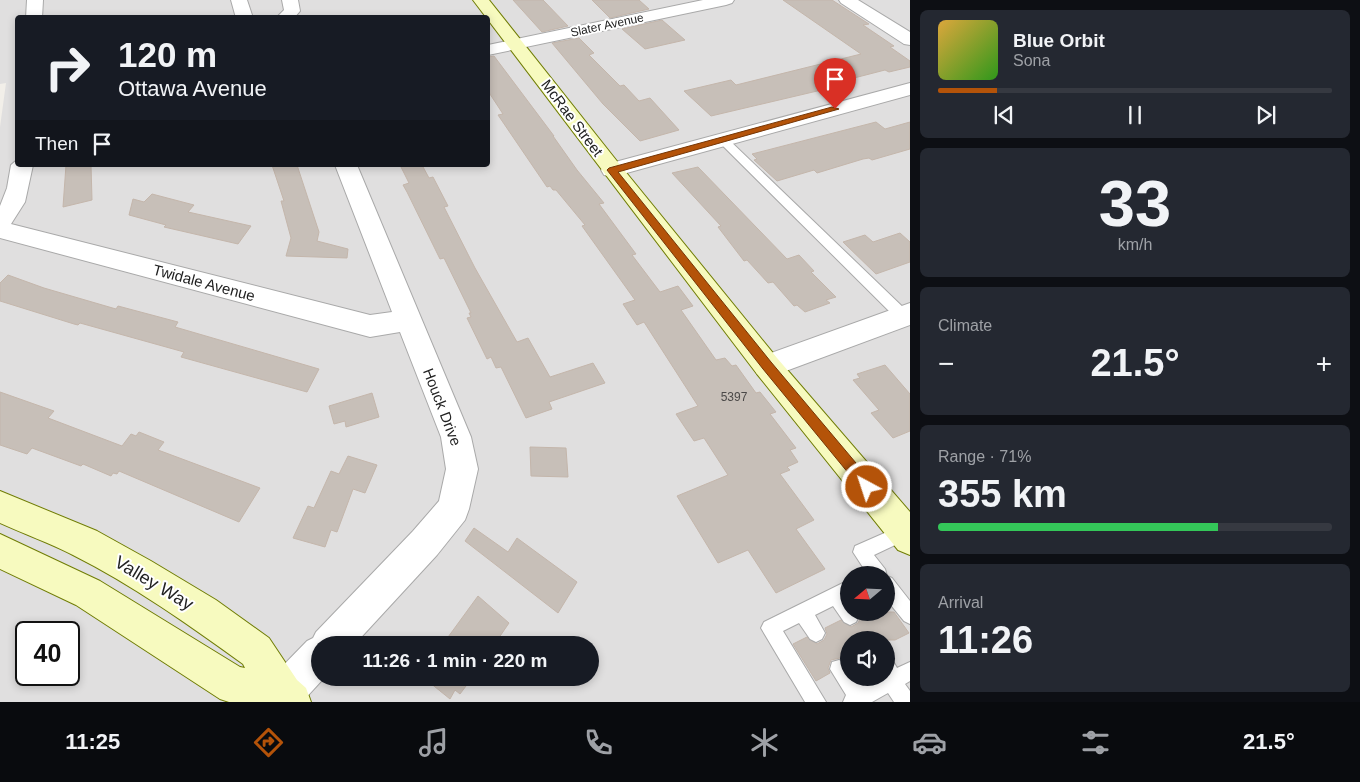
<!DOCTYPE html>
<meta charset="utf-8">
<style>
:root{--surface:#171b24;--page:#242831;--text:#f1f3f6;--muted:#9ea1a6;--line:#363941;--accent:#b45309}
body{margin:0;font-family:Helvetica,sans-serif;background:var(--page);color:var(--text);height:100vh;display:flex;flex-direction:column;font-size:19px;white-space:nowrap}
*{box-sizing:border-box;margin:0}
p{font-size:16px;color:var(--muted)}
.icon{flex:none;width:28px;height:28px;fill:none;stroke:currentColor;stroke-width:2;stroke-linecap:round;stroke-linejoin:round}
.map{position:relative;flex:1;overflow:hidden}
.sheet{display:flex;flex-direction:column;gap:10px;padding:10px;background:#0d0f14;width:450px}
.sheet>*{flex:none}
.top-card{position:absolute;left:15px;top:15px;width:475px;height:152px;border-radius:5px;box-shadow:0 2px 8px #0003;background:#171b24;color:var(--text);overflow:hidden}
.needle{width:32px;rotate:251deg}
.controls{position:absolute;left:840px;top:566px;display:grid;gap:10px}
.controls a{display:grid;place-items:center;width:55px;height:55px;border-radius:50%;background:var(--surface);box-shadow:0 2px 8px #0003;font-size:25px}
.speed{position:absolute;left:15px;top:621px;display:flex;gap:10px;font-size:25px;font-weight:700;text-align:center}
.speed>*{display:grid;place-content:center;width:65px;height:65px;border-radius:50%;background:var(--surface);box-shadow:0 2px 8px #0003;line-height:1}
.speed .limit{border:2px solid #111;border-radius:8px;background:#fff;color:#111}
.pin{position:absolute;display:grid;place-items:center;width:42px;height:42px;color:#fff;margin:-51px -21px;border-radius:50% 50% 50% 0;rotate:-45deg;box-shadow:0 0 5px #0007}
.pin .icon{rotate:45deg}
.me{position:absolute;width:55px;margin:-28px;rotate:320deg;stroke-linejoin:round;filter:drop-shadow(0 0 4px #0008)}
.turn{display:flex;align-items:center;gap:18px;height:105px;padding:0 20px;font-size:22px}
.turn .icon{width:65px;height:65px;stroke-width:2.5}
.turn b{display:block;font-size:35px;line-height:42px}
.then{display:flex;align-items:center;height:48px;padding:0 20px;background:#0003;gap:10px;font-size:19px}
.big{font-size:38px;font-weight:600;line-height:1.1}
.sheet .tile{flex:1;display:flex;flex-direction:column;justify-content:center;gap:8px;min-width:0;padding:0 18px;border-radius:8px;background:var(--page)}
.sheet .dial{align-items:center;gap:0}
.dial b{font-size:65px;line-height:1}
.song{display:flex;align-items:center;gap:15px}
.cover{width:60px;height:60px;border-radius:8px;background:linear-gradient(135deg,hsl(40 70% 55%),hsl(110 70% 35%))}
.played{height:5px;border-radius:2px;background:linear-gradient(90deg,var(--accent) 15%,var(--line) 15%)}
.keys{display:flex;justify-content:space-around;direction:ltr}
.heat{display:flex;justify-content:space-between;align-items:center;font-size:28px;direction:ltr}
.charge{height:8px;border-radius:4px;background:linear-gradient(90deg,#34c759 71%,var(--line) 0)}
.trip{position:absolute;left:311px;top:636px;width:288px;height:50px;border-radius:25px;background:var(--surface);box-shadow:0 2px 8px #0003;font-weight:600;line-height:50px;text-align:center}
.tabs{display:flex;height:80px;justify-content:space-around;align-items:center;background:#090b0e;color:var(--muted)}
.tabs .icon{width:35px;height:35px}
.tabs .on{color:var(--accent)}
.tabs b{font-size:22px;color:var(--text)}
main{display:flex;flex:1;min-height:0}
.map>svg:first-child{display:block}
</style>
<main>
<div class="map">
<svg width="910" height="702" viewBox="0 0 910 702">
<rect width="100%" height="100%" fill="#f2efe9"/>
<path fill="#e0dfdf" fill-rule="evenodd" d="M0,0H910V702H0V127L6,83L0,84ZM18,18H488V165H18ZM849,575H886V612H849ZM26,632H69V675H26ZM849,640H886V678H849ZM320,645H590V678H320Z"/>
<path fill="#c7bfb8" stroke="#c4b6ab" d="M513,0H543L568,26L542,32Z
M592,0H639L649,9L610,18Z
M783,0H832L869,24L863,25L894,46L890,47L910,61V67L889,72L885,70L827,85L830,88L711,116L684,91L731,80L736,85L861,54Z
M662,20L685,40L645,49L622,29Z
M579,38L594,53L589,55L620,86L624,85L639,101L650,98L679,130L640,141L603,104L552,43Z
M494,56L554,136H553L577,170L604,203L599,204L636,254L632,255L660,292L678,286L693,306L681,310L716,360L725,358L732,366L736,365L756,393L760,392L776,412L770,414L796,448L790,450L798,462L787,467L790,470L780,474L814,520L796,529L825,569L776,593L748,550L718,563L677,496L728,475L704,438L694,441L676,414L698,406L644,322L637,325L623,304L635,300L582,226L585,225L556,190H553L550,186L547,187L498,115L503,114L488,91V57Z
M876,122L885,129L910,122V149L872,160L869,158L863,159L817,173L814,170L777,181L754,160L757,159L752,154Z
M66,165H91L92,200L63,207Z
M272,165H297L319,232L317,241L348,249L347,258L286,256L291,238L281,201H284Z
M400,165H422L429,178L433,177L448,206L444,207L475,268L517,342L528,338L550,377L593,363L605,383L549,402L552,409L526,418L501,367L496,368L491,357L487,359L467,318L471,317L469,313H471L444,258L440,259L407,192L403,185L409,183Z
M698,167L787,259L799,255L814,271L811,272L836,297L826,300L830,303L805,312L797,305L794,306L773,282L768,283L747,260L744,261L718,227L721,226L672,173Z
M152,194L194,205L188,212L251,226L238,244L164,227L166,225L129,215L133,199L144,202Z
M900,233L910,242V262L876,274L843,242L865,235L873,242Z
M8,275L44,288L116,309L118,306L178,322L175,327L319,369L307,392L181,357L184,352L80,323L78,325L74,324L0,301V283Z
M885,365L910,394V431L893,438L871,413L879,410L853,380L860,378L857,374Z
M0,392L54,411L48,418L122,446L131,434L136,436L139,432L164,442L158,450L260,488L239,522L119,471L117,474L113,473L111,476L83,464L81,466L32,448L27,454L0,445Z
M372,393L379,417L346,427L345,421L334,424L329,406Z
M530,447L566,448L568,477L531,476Z
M348,456L377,465L365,493L353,489L337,532L331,530L325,547L293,538L308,506L314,508L331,471L339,474Z
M474,528L508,552L517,538L577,582L558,613L465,541Z
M478,596L509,623L494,645H435L438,640L443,644Z
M860,612H894L909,633L895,640H849V664L840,658L831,660L828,668L830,673L816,681L793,644L807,637L817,644L824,640L827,634L825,628L841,620L851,627L858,623L861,617Z
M424,678H472L460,694L455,690L450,699Z"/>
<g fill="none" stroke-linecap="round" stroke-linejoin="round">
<defs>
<path id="lane" d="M723,137L727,138L908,312L910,316L908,320L903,321L898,320L719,142L718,140Z
M905,524L910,526V538L874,555L885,569L887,576L892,578L910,601V624L904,621L886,599V575H868L853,552L855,546Z
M849,580V612H858L859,616L856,622L850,625L844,622L833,606L815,615L825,633L822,639L816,642L810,639L799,623L783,631L826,702H805L761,628L764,622Z
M886,659L893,661L897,668L910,662V681L905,684L910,691V702H894L888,693L872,702H843L846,695L830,669L832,662L839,660C849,664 849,668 849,678H857L863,686L879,678H886Z"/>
<path id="street" d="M27,0H43L42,18H26Z
M231,0H247L253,18H236Z
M282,0H298L300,11L294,18H276L284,10Z
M703,0H734L732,3L726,5L488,55V45Z
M839,0H858L910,32V45L904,44L841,3Z
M910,83V95L612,177L604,175L601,170L604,165Z
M18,159V165H33L25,202L11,224L370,315L392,312L335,165H357L471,437L478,469L469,509L465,520L437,555L354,645H320V678H324L302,702H267L264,694L269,680L307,641L313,638L316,632L413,531L439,501L446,469L441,437L400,332L370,337L0,238V206L7,188L11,165Z
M910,303V325L767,378L757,374L753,366L757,358Z"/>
<path id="secondary" d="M473,0H489L620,165L777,358L910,512V555L898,550L757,374Z
M0,491L97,531L151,561L216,600L269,638L297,680L306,688L311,702H229L220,699L76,605L0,569V534L100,581L240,667L245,668L243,664C189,625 133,585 73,555C50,543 24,534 0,523Z"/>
</defs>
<use href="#lane" stroke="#a9a9a9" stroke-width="2"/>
<use href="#street" stroke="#a9a9a9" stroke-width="2"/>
<use href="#secondary" stroke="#707d05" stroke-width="2"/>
<use href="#lane" fill="#fff" fill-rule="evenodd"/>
<use href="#street" fill="#fff" fill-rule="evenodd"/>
<use href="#secondary" fill="#f7fabf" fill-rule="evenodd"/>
</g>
<path fill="#b45309" stroke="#753606" d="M832,107L839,109L618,172L771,362L872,482L874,487L872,491L867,493L863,491L763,369L607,170L609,168Z"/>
<g text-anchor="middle" stroke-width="4" stroke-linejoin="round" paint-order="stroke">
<g font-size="12" fill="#222" stroke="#fff">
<text transform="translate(607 25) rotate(-12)" y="4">Slater Avenue</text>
</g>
<g font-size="12" fill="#4b4948">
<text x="734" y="401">5397</text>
</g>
<g font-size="15" fill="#222" stroke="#fff">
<text transform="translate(572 118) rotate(53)" y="5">McRae Street</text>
<text transform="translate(204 283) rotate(15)" y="5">Twidale Avenue</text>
<text transform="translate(442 407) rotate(69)" y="5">Houck Drive</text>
</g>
<g font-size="18" fill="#222" stroke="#fff">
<text transform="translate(154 583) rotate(31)" y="6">Valley Way</text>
</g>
</g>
</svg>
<div class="controls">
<a><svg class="needle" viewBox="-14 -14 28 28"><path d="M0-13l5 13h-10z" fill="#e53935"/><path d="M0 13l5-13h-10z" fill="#9ea1a6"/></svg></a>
<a><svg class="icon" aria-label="sound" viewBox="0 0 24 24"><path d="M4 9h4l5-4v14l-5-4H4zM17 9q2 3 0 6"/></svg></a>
</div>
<div class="speed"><div class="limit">40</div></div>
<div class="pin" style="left:835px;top:109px;background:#d93025"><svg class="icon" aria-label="arrive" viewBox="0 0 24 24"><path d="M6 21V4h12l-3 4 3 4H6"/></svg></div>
<svg class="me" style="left:867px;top:487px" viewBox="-20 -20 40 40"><circle r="17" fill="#b45309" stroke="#fff" stroke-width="3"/><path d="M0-11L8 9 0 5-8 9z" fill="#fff"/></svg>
<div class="trip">11:26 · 1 min · 220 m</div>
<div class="top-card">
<div class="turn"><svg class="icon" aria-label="right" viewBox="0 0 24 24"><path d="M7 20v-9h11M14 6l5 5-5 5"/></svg><div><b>120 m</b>Ottawa Avenue</div></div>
<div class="then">Then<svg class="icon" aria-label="arrive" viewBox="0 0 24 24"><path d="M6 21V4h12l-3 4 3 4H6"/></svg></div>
</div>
</div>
<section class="sheet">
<div class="tile">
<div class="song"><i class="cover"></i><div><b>Blue Orbit</b><p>Sona</p></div></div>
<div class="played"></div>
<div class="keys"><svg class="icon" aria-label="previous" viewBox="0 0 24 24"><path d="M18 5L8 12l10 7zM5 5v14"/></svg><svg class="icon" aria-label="pause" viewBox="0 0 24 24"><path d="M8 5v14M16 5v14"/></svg><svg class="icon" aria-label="next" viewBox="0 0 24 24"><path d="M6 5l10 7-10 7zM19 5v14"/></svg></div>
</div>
<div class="tile dial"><b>33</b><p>km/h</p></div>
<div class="tile"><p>Climate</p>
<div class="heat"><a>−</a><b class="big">21.5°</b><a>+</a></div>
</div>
<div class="tile"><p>Range · 71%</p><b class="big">355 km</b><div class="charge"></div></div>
<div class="tile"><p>Arrival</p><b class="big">11:26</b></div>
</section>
</main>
<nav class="tabs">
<b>11:25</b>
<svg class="icon on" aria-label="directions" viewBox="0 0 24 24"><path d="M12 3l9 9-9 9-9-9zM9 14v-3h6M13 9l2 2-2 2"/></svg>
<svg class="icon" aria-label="music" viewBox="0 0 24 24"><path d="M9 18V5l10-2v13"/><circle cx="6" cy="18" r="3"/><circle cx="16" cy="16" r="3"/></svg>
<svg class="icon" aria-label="phone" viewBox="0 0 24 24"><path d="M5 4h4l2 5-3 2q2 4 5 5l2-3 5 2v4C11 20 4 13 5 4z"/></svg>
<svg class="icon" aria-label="climate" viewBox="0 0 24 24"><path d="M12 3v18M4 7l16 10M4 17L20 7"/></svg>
<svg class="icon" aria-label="car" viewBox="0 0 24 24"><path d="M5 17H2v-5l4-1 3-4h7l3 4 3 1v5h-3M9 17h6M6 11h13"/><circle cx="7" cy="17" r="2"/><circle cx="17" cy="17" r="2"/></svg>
<svg class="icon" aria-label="filters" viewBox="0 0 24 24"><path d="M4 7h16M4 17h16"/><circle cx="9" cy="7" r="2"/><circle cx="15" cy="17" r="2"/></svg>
<b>21.5°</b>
</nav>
